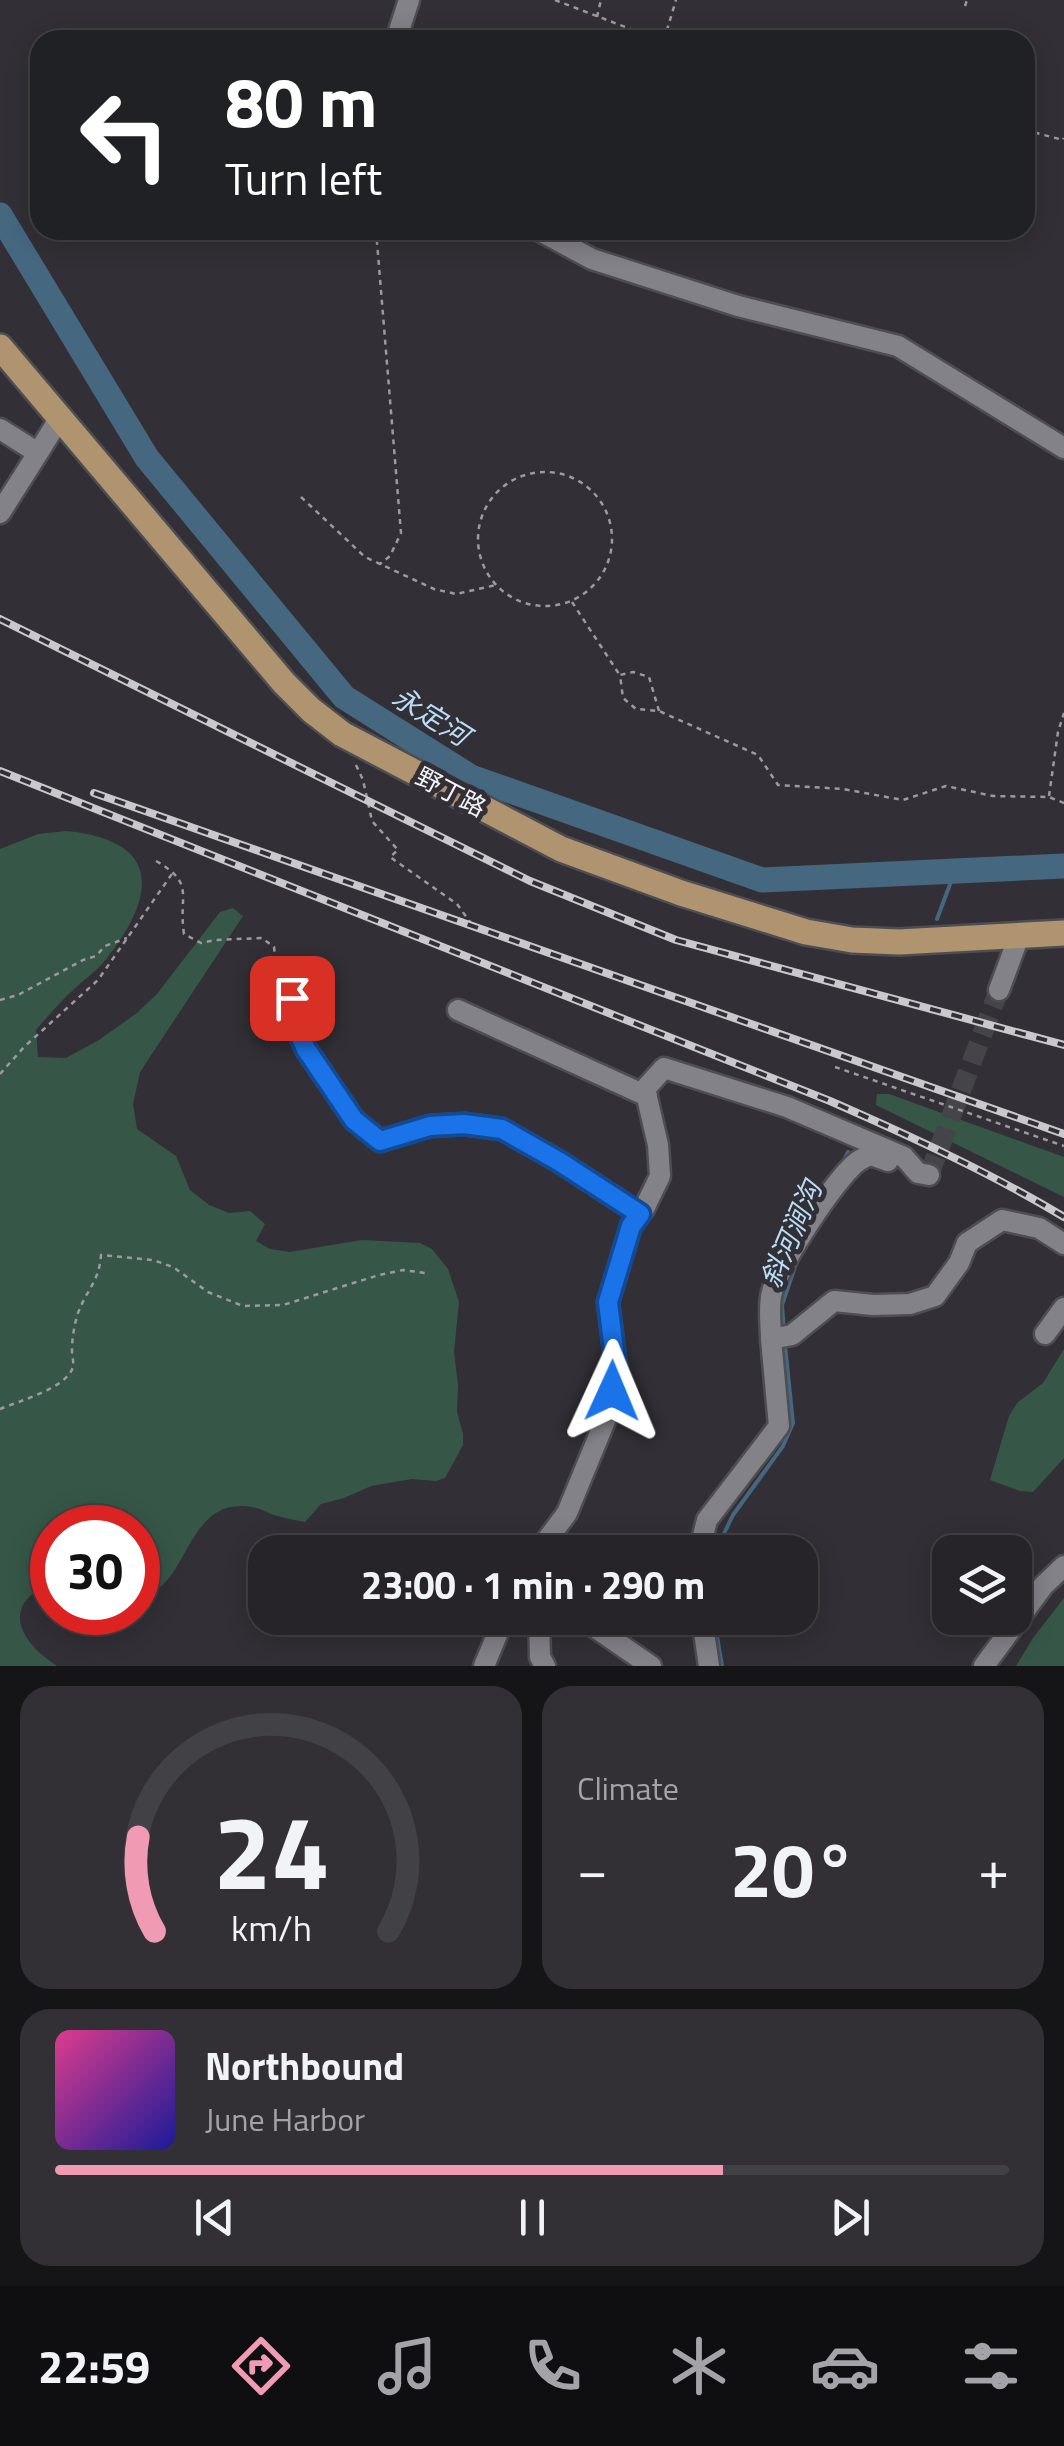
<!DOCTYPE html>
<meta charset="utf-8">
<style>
:root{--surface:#262428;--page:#323034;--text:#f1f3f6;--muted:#a4a4a8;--line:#424145;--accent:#f19ab3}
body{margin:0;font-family:"Titillium Web","Noto Sans SC",sans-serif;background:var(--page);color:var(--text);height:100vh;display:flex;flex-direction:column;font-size:38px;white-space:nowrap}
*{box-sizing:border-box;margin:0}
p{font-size:32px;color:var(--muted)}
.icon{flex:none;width:55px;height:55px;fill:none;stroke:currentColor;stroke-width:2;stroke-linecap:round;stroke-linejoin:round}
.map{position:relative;height:1666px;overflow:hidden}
.drawer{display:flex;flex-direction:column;gap:20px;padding:20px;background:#151416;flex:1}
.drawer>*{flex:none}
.top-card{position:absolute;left:30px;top:30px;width:1005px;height:210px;border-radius:30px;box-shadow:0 5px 25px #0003,0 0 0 2px var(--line);background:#202124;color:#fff;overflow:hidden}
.buttons{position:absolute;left:932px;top:1535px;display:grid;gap:20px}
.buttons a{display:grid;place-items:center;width:100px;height:100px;border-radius:20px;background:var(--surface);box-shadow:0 5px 25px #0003,0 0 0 2px var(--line);font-size:50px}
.speed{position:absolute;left:30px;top:1505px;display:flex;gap:20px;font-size:50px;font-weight:700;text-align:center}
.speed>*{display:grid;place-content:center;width:130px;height:130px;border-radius:50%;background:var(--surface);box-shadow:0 5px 25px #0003,0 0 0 2px var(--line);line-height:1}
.speed .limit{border:15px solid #d22;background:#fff;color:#111}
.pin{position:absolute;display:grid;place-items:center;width:85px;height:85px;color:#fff;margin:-42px;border-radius:20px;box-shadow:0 5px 15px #0006}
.me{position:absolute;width:110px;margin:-55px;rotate:1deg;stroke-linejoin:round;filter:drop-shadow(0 0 8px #0008)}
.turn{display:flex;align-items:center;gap:35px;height:210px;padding:0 30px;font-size:45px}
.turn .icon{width:130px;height:130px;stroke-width:2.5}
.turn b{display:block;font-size:70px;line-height:85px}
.big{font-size:75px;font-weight:700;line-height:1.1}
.drawer .tile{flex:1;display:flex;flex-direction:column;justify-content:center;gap:15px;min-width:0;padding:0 35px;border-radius:30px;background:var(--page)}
.drawer .dial{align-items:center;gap:0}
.dial svg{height:260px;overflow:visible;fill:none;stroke:var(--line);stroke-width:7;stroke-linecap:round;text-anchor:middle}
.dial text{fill:var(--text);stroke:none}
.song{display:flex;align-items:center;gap:30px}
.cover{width:120px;height:120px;border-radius:15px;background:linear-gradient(135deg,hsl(330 70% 55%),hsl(240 70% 35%))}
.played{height:10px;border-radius:5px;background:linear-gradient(90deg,var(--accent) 70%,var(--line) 70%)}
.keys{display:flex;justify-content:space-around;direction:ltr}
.heat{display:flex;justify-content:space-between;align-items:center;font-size:55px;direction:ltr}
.drawer .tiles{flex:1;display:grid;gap:20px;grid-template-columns:1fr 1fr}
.tile:last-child{grid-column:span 2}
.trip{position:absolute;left:248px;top:1535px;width:570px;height:100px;border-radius:30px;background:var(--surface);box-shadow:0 5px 25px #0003,0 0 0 2px var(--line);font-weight:700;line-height:100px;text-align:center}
.tabs{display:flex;height:160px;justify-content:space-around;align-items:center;background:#0f0e10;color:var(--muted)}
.tabs .icon{width:70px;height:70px}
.tabs .active{color:var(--accent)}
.tabs b{font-size:45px;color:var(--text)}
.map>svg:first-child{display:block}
</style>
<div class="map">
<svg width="1064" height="1666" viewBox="0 0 1064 1666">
<rect width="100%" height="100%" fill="#323036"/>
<path fill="#365747" d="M66,831C160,840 158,893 107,958C98,970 85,979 73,990C60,1002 48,1016 36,1030L38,1057L66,1058L99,1040L137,1013L157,994L220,912L233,908L243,916L140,1072L133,1104L137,1129L176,1156L190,1190L209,1205L229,1213L250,1211L265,1224L256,1241L270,1249L290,1252L362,1240L420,1243L432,1249L448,1269L459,1302L454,1352L458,1385L457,1412L463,1434V1445L445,1478L436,1481L412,1479L371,1486L344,1498L321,1504L305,1522C295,1520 284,1518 274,1515C267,1513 260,1508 252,1507C183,1495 190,1593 138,1596V1528H52V1586C26,1590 10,1614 27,1638C34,1650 46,1658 57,1666H0V849L38,834Z
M877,1094H889L1064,1157V1197L876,1105Z
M1064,1349V1458L1033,1492L1020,1491L990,1480L1009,1416L1017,1403L1043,1383Z
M1064,1598V1666H1016L1033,1638Z"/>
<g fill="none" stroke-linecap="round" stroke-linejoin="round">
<path stroke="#456780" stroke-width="4" d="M937,919L955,871
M842,1164L848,1152
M784,1331L782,1305L798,1258
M715,1552L733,1515L783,1446L793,1423L785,1345
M714,1618L722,1666"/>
<path stroke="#456780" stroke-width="25" d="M0,215L147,458L344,697L471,777L762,880L1064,866"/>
<path stroke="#454449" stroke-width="20" stroke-dasharray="20 10" stroke-linecap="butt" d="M929,1175L999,990"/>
<defs>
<path id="minor" d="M396,40L409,0
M538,230L592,259L738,306L898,346L1064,448
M0,429L38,453L61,416
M0,513L38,453
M999,990L1019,936
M292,999L291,1016L306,1049L354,1120L380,1141L430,1126L464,1124L502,1129L560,1162L640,1214
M458,1010L647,1096
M1045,1334L1064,1308
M771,1339C771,1324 768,1306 772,1292C778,1266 836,1178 857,1162C861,1159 868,1156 871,1155L888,1161
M538,1552L567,1513L607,1416L616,1366L608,1302L631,1226L644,1209L660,1176L658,1145L645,1089L664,1068L787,1107L904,1157L918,1173L929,1175
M699,1552L707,1520L779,1426L771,1339L792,1335L834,1301L873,1305L910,1304L935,1296L959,1263L967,1243L1002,1220L1039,1228L1064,1244
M539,1618L590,1624L651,1666
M539,1618L540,1657L545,1666
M702,1618L709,1666
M484,1666L504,1618
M984,1666L1043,1586L1064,1566"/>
<path id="major" d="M0,347L284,683L311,710L342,734L561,849L681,893L806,932L852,940L899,942L1064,933"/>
</defs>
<use href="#minor" stroke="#4e4d51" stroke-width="25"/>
<use href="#major" stroke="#4e4d51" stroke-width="30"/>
<path stroke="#9c9a9f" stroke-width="2.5" stroke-dasharray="5 5" stroke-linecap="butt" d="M555,0L659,40
M965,6L967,0
M597,17L601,0
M664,40L676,0
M1025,130L1063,140L1064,138
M376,230L401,533L390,556L380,564
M478 539a67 67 0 1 1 134 0a67 67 0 1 1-134 0Z
M301,497L365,557L434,589L456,594L496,585
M572,602L619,674
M659,711L649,677L633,672L620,675L623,698L636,709L659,711L758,755L778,785L843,789L903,800L946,786L993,796L1049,797L1064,803
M356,765L363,780L372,821L398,850L390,857L457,904L473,926
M1049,796L1058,732L1064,713
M156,861C196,884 178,894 184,934L201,943L215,940L262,938L274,947L279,989
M0,1000L18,995L83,960L96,956L105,946L127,938
M835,1067L1064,1146
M0,1074L24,1047L98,980L174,871
M0,1409C19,1401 67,1388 73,1367C74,1362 72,1357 72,1351C72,1338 74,1326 78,1313C87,1289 99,1282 101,1255L153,1260L173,1267L208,1292L243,1306L283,1305L379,1275L403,1270L425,1273"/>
<use href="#minor" stroke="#848289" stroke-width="20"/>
<use href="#major" stroke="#b0936f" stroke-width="25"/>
<defs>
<path id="rail" d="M0,619L530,881L676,940L1064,1045
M0,771L830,1101C910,1136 989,1172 1064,1217
M94,793L1064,1134"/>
</defs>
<use href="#rail" stroke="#c9c8cd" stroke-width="8"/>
<use href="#rail" stroke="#323036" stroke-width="4" stroke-dasharray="11" stroke-linecap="butt"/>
</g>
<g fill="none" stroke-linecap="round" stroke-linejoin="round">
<defs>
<path id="route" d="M292,998L291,1016L306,1049L354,1120L380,1141L430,1126L464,1124L502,1129L560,1162L640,1214L631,1226L608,1302L616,1366L612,1391"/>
</defs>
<use href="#route" stroke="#114b97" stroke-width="25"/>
<use href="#route" stroke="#1a73e8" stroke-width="18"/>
</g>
<g text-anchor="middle" stroke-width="10" stroke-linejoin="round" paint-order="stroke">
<g font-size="25" fill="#f4f3f7" stroke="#323036">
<text transform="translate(451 792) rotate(28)" y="9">野丁路</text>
</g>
<g font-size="28" font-style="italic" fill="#baddf6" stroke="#323036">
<text transform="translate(431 716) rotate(32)" y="10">永定河</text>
<text transform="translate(791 1234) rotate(-67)" y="10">斜河涧沟</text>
</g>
</g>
</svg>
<div class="buttons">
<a><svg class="icon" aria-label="layers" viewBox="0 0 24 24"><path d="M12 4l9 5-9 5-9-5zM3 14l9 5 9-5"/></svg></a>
</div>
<div class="speed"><div class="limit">30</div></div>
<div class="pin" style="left:292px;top:998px;background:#d93025"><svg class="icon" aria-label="arrive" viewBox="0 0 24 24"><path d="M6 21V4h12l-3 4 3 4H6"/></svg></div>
<svg class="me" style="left:612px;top:1391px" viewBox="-20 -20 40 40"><path d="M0-17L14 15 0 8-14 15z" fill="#1a73e8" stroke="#fff" stroke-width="4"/></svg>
<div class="trip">23:00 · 1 min · 290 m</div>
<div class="top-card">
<div class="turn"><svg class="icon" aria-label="left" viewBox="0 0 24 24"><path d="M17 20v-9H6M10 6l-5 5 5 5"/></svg><div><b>80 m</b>Turn left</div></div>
</div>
</div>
<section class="drawer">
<div class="tiles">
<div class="tile dial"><svg viewBox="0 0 100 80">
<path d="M14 69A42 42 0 1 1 86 69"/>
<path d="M14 69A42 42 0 0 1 9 40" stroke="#f19ab3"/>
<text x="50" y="56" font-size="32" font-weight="700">24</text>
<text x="50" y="72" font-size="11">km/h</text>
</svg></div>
<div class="tile"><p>Climate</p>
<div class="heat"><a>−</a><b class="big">20°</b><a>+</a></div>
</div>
<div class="tile">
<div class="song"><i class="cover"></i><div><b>Northbound</b><p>June Harbor</p></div></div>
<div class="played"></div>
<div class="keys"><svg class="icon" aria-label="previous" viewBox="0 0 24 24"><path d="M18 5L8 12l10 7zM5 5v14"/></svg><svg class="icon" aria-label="pause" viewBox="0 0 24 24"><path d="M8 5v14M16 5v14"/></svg><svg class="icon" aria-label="next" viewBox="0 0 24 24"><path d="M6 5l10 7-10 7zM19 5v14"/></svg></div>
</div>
</div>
</section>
<nav class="tabs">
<b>22:59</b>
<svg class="icon active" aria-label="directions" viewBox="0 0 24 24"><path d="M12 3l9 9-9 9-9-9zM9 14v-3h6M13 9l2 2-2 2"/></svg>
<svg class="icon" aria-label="music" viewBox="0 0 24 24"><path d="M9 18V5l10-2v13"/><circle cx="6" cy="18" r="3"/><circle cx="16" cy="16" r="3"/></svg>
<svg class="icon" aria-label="phone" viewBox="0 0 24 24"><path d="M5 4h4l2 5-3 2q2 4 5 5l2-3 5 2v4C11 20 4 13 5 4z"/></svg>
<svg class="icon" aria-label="climate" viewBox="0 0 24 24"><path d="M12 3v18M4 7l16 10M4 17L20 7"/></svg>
<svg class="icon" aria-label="car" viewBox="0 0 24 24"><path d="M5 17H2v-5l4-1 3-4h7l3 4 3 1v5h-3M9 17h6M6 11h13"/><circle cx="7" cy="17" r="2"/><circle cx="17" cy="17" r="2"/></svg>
<svg class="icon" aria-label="filters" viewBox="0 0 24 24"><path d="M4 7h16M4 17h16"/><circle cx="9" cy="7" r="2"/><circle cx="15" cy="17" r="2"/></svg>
</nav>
